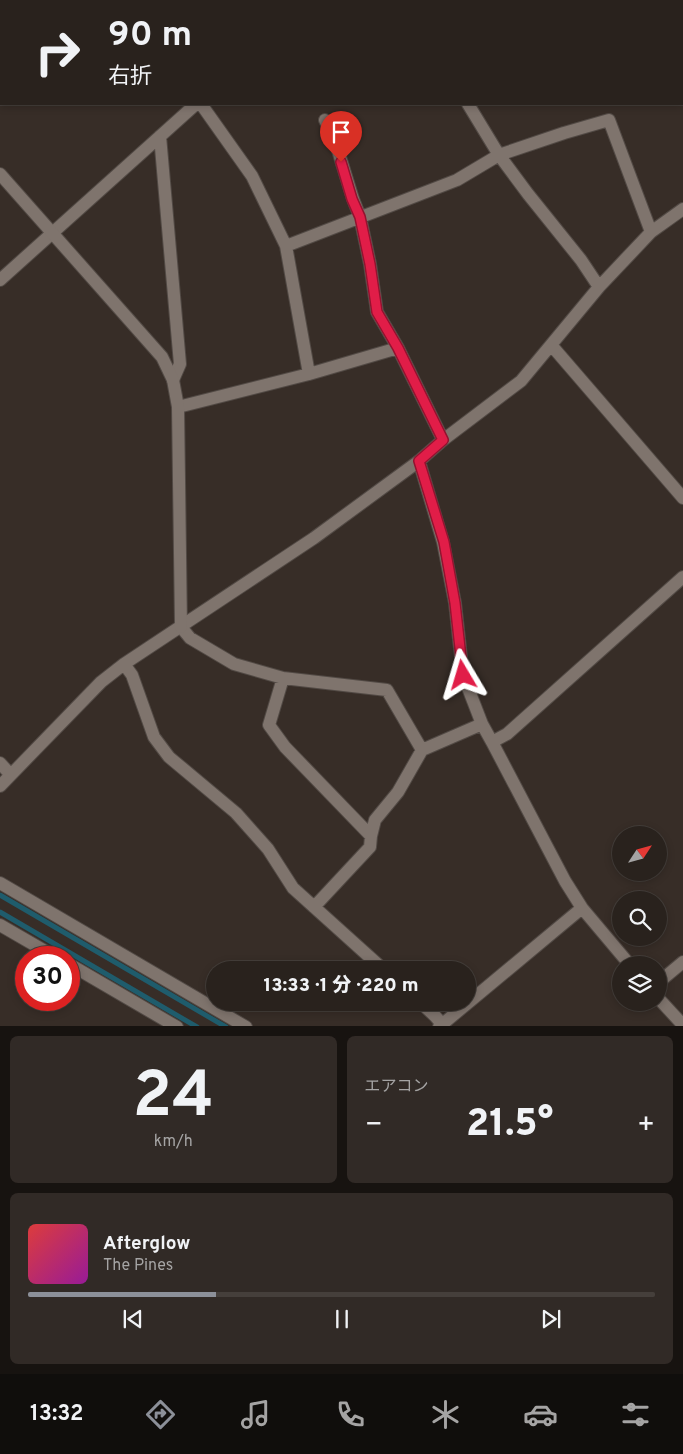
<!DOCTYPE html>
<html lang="ja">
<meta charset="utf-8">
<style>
:root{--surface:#29221d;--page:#312a26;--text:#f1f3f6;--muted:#a5a4a4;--line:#453f3b;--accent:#8c9099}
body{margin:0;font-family:Overpass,"Noto Sans JP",sans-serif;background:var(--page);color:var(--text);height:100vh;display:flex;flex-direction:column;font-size:19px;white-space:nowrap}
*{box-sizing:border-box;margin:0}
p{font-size:16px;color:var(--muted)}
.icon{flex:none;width:28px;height:28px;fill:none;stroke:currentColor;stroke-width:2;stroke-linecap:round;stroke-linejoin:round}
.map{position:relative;height:1026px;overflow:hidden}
.sheet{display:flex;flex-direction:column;gap:10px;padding:10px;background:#171310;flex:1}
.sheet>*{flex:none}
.hud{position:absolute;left:0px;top:0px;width:684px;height:105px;box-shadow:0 2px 8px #0003,0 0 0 1px var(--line);background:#29221d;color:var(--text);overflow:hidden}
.needle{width:32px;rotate:54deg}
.fabs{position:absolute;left:612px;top:826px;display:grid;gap:10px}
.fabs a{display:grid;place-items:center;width:55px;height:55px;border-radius:50%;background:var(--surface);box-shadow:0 2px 8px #0003,0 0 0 1px var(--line);font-size:25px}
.speed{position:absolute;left:15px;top:946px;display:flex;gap:10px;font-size:25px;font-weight:700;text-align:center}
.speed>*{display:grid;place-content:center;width:65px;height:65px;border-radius:50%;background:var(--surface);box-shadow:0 2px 8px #0003,0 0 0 1px var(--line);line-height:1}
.speed .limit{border:8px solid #d22;background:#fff;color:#111}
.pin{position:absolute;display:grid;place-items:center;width:42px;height:42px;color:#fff;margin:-51px -21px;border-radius:50% 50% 50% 0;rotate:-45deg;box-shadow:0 0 5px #0007}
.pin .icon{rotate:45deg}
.me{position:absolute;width:55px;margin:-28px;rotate:353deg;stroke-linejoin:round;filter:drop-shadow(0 0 4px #0008)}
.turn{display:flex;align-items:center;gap:18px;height:105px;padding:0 25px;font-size:22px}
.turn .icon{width:65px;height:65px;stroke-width:2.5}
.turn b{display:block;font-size:35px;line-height:42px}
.big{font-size:38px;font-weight:800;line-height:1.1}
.sheet .tile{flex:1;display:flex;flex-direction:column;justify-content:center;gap:8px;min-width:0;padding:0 18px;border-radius:8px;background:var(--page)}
.sheet .dial{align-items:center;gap:0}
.dial b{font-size:65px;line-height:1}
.song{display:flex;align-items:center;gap:15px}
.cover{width:60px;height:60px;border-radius:8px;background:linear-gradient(135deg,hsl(0 70% 55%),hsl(300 70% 35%))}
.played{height:5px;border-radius:2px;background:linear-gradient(90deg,var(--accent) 30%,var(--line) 30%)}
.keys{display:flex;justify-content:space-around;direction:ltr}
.heat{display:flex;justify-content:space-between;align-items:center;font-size:28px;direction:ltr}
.sheet .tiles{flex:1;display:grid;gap:10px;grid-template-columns:1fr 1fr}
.tile:last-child{grid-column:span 2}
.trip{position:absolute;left:206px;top:961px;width:270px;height:50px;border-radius:25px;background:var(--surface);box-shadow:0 2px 8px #0003,0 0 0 1px var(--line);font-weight:800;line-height:50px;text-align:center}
.tabs{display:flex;height:80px;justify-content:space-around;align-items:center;background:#100e0c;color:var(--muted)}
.tabs .icon{width:35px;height:35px}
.tabs .current{color:var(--accent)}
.tabs b{font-size:22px;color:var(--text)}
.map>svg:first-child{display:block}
</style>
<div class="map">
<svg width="683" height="1027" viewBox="0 0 683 1027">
<rect width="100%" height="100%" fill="#372d27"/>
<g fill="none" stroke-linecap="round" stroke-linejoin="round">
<path stroke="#1f5c6c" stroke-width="5" d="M0,895L226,1027
M0,912L197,1027"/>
<defs>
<path id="street" d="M385,0L387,1
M309,1L311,0
M485,1L488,0
M201,104L252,176L286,246L309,374
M468,104L499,155L528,194L581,260L599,287
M325,120L336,144L353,199L360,217L370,264L377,312L398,348L443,440
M160,136L180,364L173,380
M286,246L457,180L499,155L564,133L609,120L651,232
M0,280L196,104
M552,346L683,498
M178,407L309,374L398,348
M419,461L443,542L455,603L463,675L482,724L492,742L565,881L582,908L630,965
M181,627L190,638L234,664L283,678L387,690L422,750L398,792L375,820L371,836
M124,664L132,675L154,737L169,757L236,813L268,849L293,888L384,970
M283,678L269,725L285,747L371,836L370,847L314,907
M492,742L507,734L683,577
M422,750L482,724
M0,763L10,774
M0,786L101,682L124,664L314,538L419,461L443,440L521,381L599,287L651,232L683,209
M0,883L246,1027
M0,925L57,958
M69,964L177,1027
M659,982L683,962
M659,999L683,1025
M420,1002L435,1016L442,1024
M439,1027L582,908"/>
<path id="secondary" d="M0,174L162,357L173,380L178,407L181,627"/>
</defs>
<use href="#street" stroke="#524a45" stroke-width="14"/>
<use href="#secondary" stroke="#524a45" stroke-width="14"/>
<path stroke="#766e68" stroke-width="3" stroke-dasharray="1 4" stroke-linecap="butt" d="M109,0L111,1"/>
<use href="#street" stroke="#7f746d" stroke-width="12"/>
<use href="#secondary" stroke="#7f746d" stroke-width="12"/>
</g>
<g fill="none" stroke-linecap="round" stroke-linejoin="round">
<defs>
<path id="route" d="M341,162L352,199L360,217L370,264L377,312L398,348L443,440L419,461L444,542L455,603L463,675"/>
</defs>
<use href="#route" stroke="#92132f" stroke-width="12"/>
<use href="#route" stroke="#e11d48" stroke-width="9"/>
</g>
</svg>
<div class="fabs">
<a><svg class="needle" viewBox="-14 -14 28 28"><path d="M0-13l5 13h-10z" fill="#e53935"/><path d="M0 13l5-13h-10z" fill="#a5a4a4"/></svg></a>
<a><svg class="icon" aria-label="search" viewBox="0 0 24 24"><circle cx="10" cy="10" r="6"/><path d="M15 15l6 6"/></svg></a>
<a><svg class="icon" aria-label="layers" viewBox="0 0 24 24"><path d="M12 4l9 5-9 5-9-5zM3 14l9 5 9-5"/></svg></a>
</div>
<div class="speed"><div class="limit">30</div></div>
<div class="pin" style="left:341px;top:162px;background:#d93025"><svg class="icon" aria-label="arrive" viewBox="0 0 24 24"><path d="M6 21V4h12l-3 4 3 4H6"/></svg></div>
<svg class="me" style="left:463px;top:675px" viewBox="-20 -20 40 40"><path d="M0-17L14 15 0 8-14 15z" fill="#e11d48" stroke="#fff" stroke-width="4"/></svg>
<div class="trip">13:33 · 1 分 · 220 m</div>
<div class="hud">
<div class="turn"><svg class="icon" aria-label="right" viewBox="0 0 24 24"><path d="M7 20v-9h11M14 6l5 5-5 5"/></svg><div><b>90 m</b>右折</div></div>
</div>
</div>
<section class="sheet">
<div class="tiles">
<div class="tile dial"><b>24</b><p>km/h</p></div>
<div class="tile"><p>エアコン</p>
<div class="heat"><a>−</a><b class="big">21.5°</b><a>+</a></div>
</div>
<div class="tile">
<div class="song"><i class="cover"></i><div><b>Afterglow</b><p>The Pines</p></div></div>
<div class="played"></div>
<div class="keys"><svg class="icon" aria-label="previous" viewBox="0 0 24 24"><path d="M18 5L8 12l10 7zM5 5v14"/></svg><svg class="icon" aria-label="pause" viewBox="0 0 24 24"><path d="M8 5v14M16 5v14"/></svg><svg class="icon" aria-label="next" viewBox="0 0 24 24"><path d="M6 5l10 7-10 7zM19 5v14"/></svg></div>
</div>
</div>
</section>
<nav class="tabs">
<b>13:32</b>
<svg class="icon current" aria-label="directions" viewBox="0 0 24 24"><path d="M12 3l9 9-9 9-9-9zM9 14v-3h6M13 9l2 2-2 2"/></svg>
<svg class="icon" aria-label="music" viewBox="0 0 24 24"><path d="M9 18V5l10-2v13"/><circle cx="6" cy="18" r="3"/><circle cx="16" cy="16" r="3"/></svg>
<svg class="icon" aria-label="phone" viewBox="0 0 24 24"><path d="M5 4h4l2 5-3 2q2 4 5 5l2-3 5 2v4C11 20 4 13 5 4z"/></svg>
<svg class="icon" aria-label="climate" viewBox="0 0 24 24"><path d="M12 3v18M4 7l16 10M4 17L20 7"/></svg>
<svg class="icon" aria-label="car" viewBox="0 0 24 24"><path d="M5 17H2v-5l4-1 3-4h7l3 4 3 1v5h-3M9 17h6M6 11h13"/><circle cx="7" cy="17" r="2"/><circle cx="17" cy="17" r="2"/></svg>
<svg class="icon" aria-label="filters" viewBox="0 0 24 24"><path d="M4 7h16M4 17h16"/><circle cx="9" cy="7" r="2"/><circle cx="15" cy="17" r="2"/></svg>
</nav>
